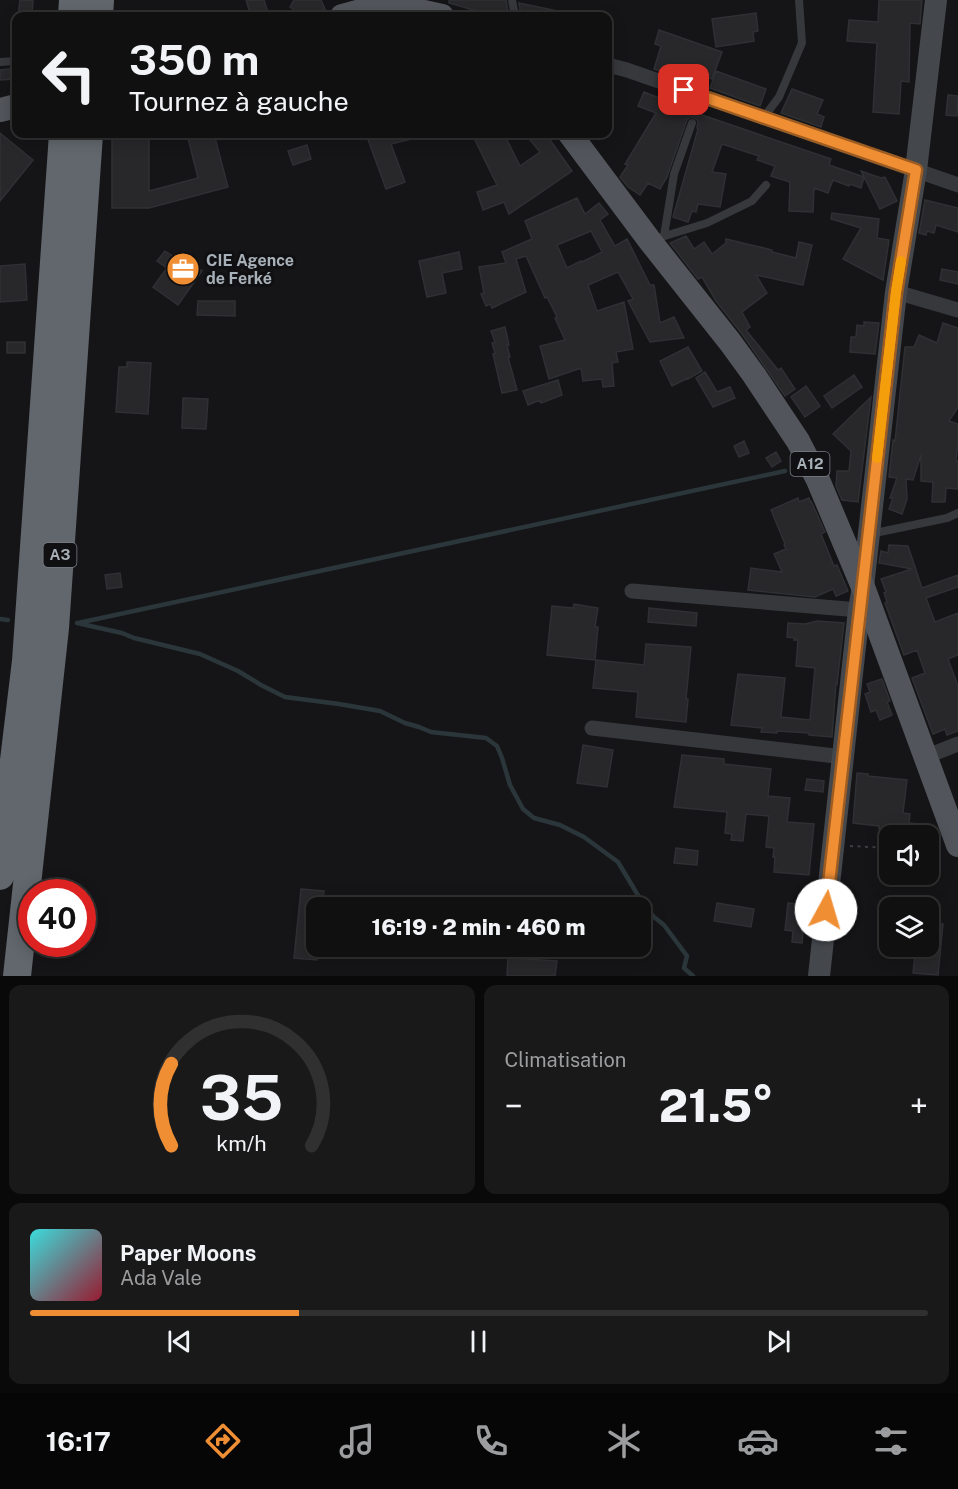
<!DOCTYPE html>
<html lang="fr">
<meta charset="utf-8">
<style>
:root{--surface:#101011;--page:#19191a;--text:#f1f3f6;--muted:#9c9d9f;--line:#303031;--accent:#f08e34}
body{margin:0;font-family:"Public Sans",sans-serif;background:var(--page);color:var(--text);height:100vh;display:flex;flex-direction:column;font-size:22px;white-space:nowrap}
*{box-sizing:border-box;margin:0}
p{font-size:20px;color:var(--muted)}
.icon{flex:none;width:33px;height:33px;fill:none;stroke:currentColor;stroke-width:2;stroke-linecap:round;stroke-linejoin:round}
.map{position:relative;height:976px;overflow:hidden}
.sheet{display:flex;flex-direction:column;gap:9px;padding:9px;background:#090909;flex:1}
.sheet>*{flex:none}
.banner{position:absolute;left:12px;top:12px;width:600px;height:126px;border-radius:12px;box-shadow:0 3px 15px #0003,0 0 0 2px var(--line);background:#101011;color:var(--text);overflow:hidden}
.tools{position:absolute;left:879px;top:825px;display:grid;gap:12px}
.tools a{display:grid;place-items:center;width:60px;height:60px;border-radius:12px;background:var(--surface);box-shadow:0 3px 15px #0003,0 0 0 2px var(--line);font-size:30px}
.speed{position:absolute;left:18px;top:879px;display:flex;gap:12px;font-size:30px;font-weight:700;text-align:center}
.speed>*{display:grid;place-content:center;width:78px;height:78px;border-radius:50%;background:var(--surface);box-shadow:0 3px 15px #0003,0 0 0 2px var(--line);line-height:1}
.speed .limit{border:9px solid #d22;background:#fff;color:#111}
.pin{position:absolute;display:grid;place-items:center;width:51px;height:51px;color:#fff;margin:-26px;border-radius:12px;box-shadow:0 3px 9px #0006}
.me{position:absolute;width:66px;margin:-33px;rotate:6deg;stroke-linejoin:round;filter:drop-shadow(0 0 4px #0008)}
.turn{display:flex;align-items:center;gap:21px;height:126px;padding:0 18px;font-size:27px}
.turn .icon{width:78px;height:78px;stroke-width:2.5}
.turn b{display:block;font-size:42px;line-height:51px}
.big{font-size:45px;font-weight:800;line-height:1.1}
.sheet .tile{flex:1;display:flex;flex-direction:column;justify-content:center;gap:9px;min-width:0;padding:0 21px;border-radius:12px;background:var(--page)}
.sheet .dial{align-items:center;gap:0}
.dial svg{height:156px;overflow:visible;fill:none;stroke:var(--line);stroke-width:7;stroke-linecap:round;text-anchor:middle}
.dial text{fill:var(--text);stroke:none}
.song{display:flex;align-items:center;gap:18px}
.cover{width:72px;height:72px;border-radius:9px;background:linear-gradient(135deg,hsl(180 70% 55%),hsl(350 70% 35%))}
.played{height:6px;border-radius:3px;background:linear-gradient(90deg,var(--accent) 30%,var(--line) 30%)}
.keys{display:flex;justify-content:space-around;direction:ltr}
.heat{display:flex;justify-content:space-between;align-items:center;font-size:33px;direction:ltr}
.sheet .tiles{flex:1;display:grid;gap:9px;grid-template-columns:1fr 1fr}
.tile:last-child{grid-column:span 2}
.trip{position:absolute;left:306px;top:897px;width:345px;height:60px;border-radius:12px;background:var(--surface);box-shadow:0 3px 15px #0003,0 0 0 2px var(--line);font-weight:800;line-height:60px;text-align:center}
.menu{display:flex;height:96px;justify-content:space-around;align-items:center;background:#060607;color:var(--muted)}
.menu .icon{width:42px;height:42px}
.menu .current{color:var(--accent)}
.menu b{font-size:27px;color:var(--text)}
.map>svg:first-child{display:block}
</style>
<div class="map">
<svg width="958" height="976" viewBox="0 0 958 976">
<rect width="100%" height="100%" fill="#151517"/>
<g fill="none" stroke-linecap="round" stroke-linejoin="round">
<path stroke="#2b363a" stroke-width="4.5" d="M0,619L8,620
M77,623L122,633L134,638L200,654L238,671L261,685L285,697L339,704L380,711L405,723L419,727L431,732L486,738L497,746L502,758L510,785L523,809L534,818L560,825L584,837L618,862L645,907L654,917L664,925L687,956L684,968L693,976
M78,623L785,471"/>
</g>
<path fill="#28282b" stroke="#2f3033" stroke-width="1.5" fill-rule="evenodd" d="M20,0H33L32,16H18Z
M246,0H264L269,16H251Z
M294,0H321L325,9L307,16H303L290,7Z
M449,0H506L509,16H494L449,3Z
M879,0H922L920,24L910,23L909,82L901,81L899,114L873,112L877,43L847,41L849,20L878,22Z
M519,3L563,12L562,16H521Z
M756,13L758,31L753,32L754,41L716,47L712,19Z
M659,30L722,52L712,79L674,65L671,75L654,69L661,46L655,44Z
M16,68V79L0,80V70Z
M716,71L766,89L760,106L710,88Z
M792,89L823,100L817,114L824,117L821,127L781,113Z
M644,92L672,103L698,117L699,114L831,159L829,165L864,177L861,171L881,178L885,177L897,201L880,209L864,177L861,188L850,184L849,186L833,180L828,193L814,188L813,212L789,211L790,182L771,176L775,166L757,160L759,156L722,144L712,172L726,174L720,207L698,204L696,212L692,211L688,222L673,217L698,129L697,128L698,121L696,119L691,117L687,120L667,177L660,189L648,183L640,195L628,187L620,177L628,165L625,164L656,113L638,106Z
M948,95L958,96L957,116L946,115Z
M0,133L33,160L0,201Z
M112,134H149V191L198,178L187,134H214L228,187L149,208H112Z
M366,134H415L416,138L391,144L405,182L386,189Z
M472,134H504L520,166L540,152L525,134H546L572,171L509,214L504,202L483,210L477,192L497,185Z
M307,145L311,159L293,165L288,151Z
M577,198L585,214L599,203L608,214L600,220L615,246L627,239L650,285H654L660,323L674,317L684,338L650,342L628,301L633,299L618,272L588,285L597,311L624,302L633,349L616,352L618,362L612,363L614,386L603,387L602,379L583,381L581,368L549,379L540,346L565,340L555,318L557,317L547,297L545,298L526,256L516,259L526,292L492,308L490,304L486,306L481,294L484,293L479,267L506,263L502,252L532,239L525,221ZM591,231L602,252L582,262L581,261L567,268L557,245Z
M925,200L958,208V232L936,225L934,233L927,231L926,235L919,233Z
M832,213L879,219L877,238L889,240L883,280L843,259L861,228L831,219Z
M686,236L694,249L704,242L712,254L726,243V239L751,245L772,250V252L796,258L799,242L812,245L803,285L756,275L767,293L742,312L750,327L746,330L778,370L781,368L795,389L785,396L742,334L716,301L702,277L698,279L670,243Z
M165,251L177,259L180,255L202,271L178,305L153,287L167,268L157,261Z
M459,252L462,269L442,273L446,293L427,297L419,261Z
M25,264L27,300L0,302V266Z
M942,269L958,272V284L940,280Z
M198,301H235V316L197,315Z
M864,322L879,323L875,354L850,352L851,337H856L857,325L864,326Z
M943,323L958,328V407L949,421L958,424V443L956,461H958V489L946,488L945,502H932L933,482L921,481V455L913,480L906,479L907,499L902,514L889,509L893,498H890L897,478L889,477L893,440L895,441L905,347H914L919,335L937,343Z
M505,327L509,345H507L510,357H508L517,390L502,393L493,354L495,353L492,343L495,342L491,331Z
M7,342H25V353H7Z
M688,347L702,371L688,379V378L672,386L660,361Z
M127,362L151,363L148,414L116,412L119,367H127Z
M705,372L717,392L730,387L735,398L713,407L696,378Z
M854,375L862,387L832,408L824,396Z
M558,380L562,395L541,403L540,400L528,405L523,391Z
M806,386L820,406L805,417L791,397Z
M871,397L858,502L842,500L836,486L837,471H849L851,451L833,434Z
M183,398L208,399L206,429L182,428Z
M744,441L749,453L739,457L734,446Z
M776,452L781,461L772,467L766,458Z
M798,498L799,502L809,498L810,501H811L825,532L821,534L834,566L837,565L848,591L836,596L833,589L815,597L748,590L751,568L782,572L774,554L786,549L784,545L785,544L771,510Z
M889,545L908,546L922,588L958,575V587L926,598L935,622L958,613V655L948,659L958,686V731L947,735L945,729L933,734L912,678L925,673L917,650L904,655L885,603L887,602L884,593L886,592L881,579L912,569L879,563L881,551L888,553Z
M120,573L122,587L107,589L105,575Z
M574,604L598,608L595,627H598L595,660L547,655L552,606L573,608Z
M649,608L697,613L696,626L648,622Z
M817,621L844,623L837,684L836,683L832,737L809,735V733L777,731V733L761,732L762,728L731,725L738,674L785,678L781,717L810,720L815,668L796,666L798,640H794L795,638L787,637L788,623L805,624Z
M646,644L691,647L686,699H688L686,722L636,717L638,692L593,688L596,660L644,665Z
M882,679L890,701L887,702L892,715L880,720L876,710L871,712L865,694L870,692L867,684Z
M583,745L613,750L607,787L577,783Z
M682,755L724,759V764L771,769L768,796L790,798L787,822L814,824L809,875L774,872L775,857H773L774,848L766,847L769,816L746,814L743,841L731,840L732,834L725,833L727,812L674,807Z
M857,773L868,774V776L907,780L903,813L910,814L909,823L931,825L930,836H903V831L879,829V826L853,823Z
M807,779L824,781L823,792L805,790Z
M676,848L698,851L697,865L674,863Z
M301,889L324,891L322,908H316V946H318L317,960L294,958Z
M717,903L754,909L751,927L714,921Z
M788,903L806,905L802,943L792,942L793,931L785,930Z
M928,922L943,924L938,975L913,973L916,946H928Z
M508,958L557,961L555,976H507Z"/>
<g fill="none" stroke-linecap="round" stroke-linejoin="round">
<path stroke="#3c3f43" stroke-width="2" stroke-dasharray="3 4.5" stroke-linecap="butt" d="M850,846L890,848
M928,850L940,851"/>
<path stroke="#36383c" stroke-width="8" d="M512,0L515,16
M0,62L15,61L16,62
M764,117L779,97L802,43L799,0
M664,236L674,174L692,123
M655,239L707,223L752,201L766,185
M870,534L947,518L958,513"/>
<path stroke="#36383c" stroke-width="15" d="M608,65L627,70L958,185
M896,292L958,310
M632,591L859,610
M592,728L844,757
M925,757L958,744"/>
<path stroke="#44474c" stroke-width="22" d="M819,976L859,610L863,587L896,292L916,170L936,0"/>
<path stroke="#52555b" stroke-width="24" d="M342,16L372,8L411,9L442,16
M0,110L16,106
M570,134L650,241L730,342L754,375L798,441L818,480L863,587L958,845"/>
<path stroke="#62676d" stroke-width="28" d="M72,16L73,0
M99,16L100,0
M0,876L26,661L63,134
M17,976L55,628L89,134"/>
</g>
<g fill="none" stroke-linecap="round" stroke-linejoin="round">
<defs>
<path id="route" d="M684,90L916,170L896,292L826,910"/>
</defs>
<use href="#route" stroke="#9c5c22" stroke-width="15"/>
<use href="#route" stroke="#f08e34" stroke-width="10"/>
<path stroke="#f59e0b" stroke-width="10" d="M877,458L896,292L901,261"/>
</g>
<defs>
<symbol id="office-disc" viewBox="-11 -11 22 22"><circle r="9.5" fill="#f08e34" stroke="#101012"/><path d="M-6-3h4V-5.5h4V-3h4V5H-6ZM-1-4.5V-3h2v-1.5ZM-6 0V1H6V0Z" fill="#fff"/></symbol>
</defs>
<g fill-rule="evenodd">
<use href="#office-disc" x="164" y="250" width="38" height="38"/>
</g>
<g text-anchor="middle" stroke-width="6" stroke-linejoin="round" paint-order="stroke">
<g fill="#101012" stroke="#7a7f86" stroke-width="1.5">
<rect x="790.5" y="452" width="39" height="24" rx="4.5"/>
<rect x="43.5" y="543" width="33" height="24" rx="4.5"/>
</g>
<g font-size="15" font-weight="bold" fill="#a7afb7">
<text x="810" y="469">A12</text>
<text x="60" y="560">A3</text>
</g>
<g font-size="16" font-weight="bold" fill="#a7afb7" stroke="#101012" text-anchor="start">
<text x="206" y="266">CIE Agence<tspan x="206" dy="18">de Ferké</tspan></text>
</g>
</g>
</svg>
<div class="tools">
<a><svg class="icon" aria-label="sound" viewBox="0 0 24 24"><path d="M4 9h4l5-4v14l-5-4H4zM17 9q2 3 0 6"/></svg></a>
<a><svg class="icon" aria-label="layers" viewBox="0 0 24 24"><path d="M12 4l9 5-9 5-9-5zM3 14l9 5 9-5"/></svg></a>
</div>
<div class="speed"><div class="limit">40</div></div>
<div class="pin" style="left:684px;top:90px;background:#d93025"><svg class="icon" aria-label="arrive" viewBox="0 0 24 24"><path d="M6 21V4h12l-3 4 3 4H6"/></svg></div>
<svg class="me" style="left:826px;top:910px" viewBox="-20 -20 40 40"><circle r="19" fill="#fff"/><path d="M0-13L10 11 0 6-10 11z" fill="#f08e34"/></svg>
<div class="trip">16:19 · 2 min · 460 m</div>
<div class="banner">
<div class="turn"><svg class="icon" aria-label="left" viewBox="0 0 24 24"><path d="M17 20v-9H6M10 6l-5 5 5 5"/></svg><div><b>350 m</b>Tournez à gauche</div></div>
</div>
</div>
<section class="sheet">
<div class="tiles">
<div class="tile dial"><svg viewBox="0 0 100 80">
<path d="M14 69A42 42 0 1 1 86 69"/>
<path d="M14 69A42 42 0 0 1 14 27" stroke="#f08e34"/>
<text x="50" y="56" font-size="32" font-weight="700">35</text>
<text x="50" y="72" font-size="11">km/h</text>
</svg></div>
<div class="tile"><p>Climatisation</p>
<div class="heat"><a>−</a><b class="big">21.5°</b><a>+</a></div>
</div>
<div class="tile">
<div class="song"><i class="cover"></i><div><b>Paper Moons</b><p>Ada Vale</p></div></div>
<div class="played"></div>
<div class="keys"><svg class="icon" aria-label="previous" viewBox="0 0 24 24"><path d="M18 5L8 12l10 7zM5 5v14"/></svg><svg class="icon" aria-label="pause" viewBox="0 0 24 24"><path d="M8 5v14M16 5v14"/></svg><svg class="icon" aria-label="next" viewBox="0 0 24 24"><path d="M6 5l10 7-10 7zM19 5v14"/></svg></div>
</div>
</div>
</section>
<nav class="menu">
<b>16:17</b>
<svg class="icon current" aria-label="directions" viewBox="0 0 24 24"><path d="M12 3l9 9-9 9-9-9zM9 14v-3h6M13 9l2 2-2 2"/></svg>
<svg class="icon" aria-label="music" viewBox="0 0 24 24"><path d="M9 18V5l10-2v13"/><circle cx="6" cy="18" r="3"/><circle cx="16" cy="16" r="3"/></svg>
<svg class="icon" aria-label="phone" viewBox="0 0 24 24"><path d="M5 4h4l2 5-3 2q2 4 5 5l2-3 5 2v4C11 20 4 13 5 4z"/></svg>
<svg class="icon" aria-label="climate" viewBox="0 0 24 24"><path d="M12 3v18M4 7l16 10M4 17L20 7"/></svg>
<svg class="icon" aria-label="car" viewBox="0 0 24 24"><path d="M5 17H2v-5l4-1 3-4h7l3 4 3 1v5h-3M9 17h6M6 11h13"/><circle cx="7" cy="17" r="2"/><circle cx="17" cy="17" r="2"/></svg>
<svg class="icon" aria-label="filters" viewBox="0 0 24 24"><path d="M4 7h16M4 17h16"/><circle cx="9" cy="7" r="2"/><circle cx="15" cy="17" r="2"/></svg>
</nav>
